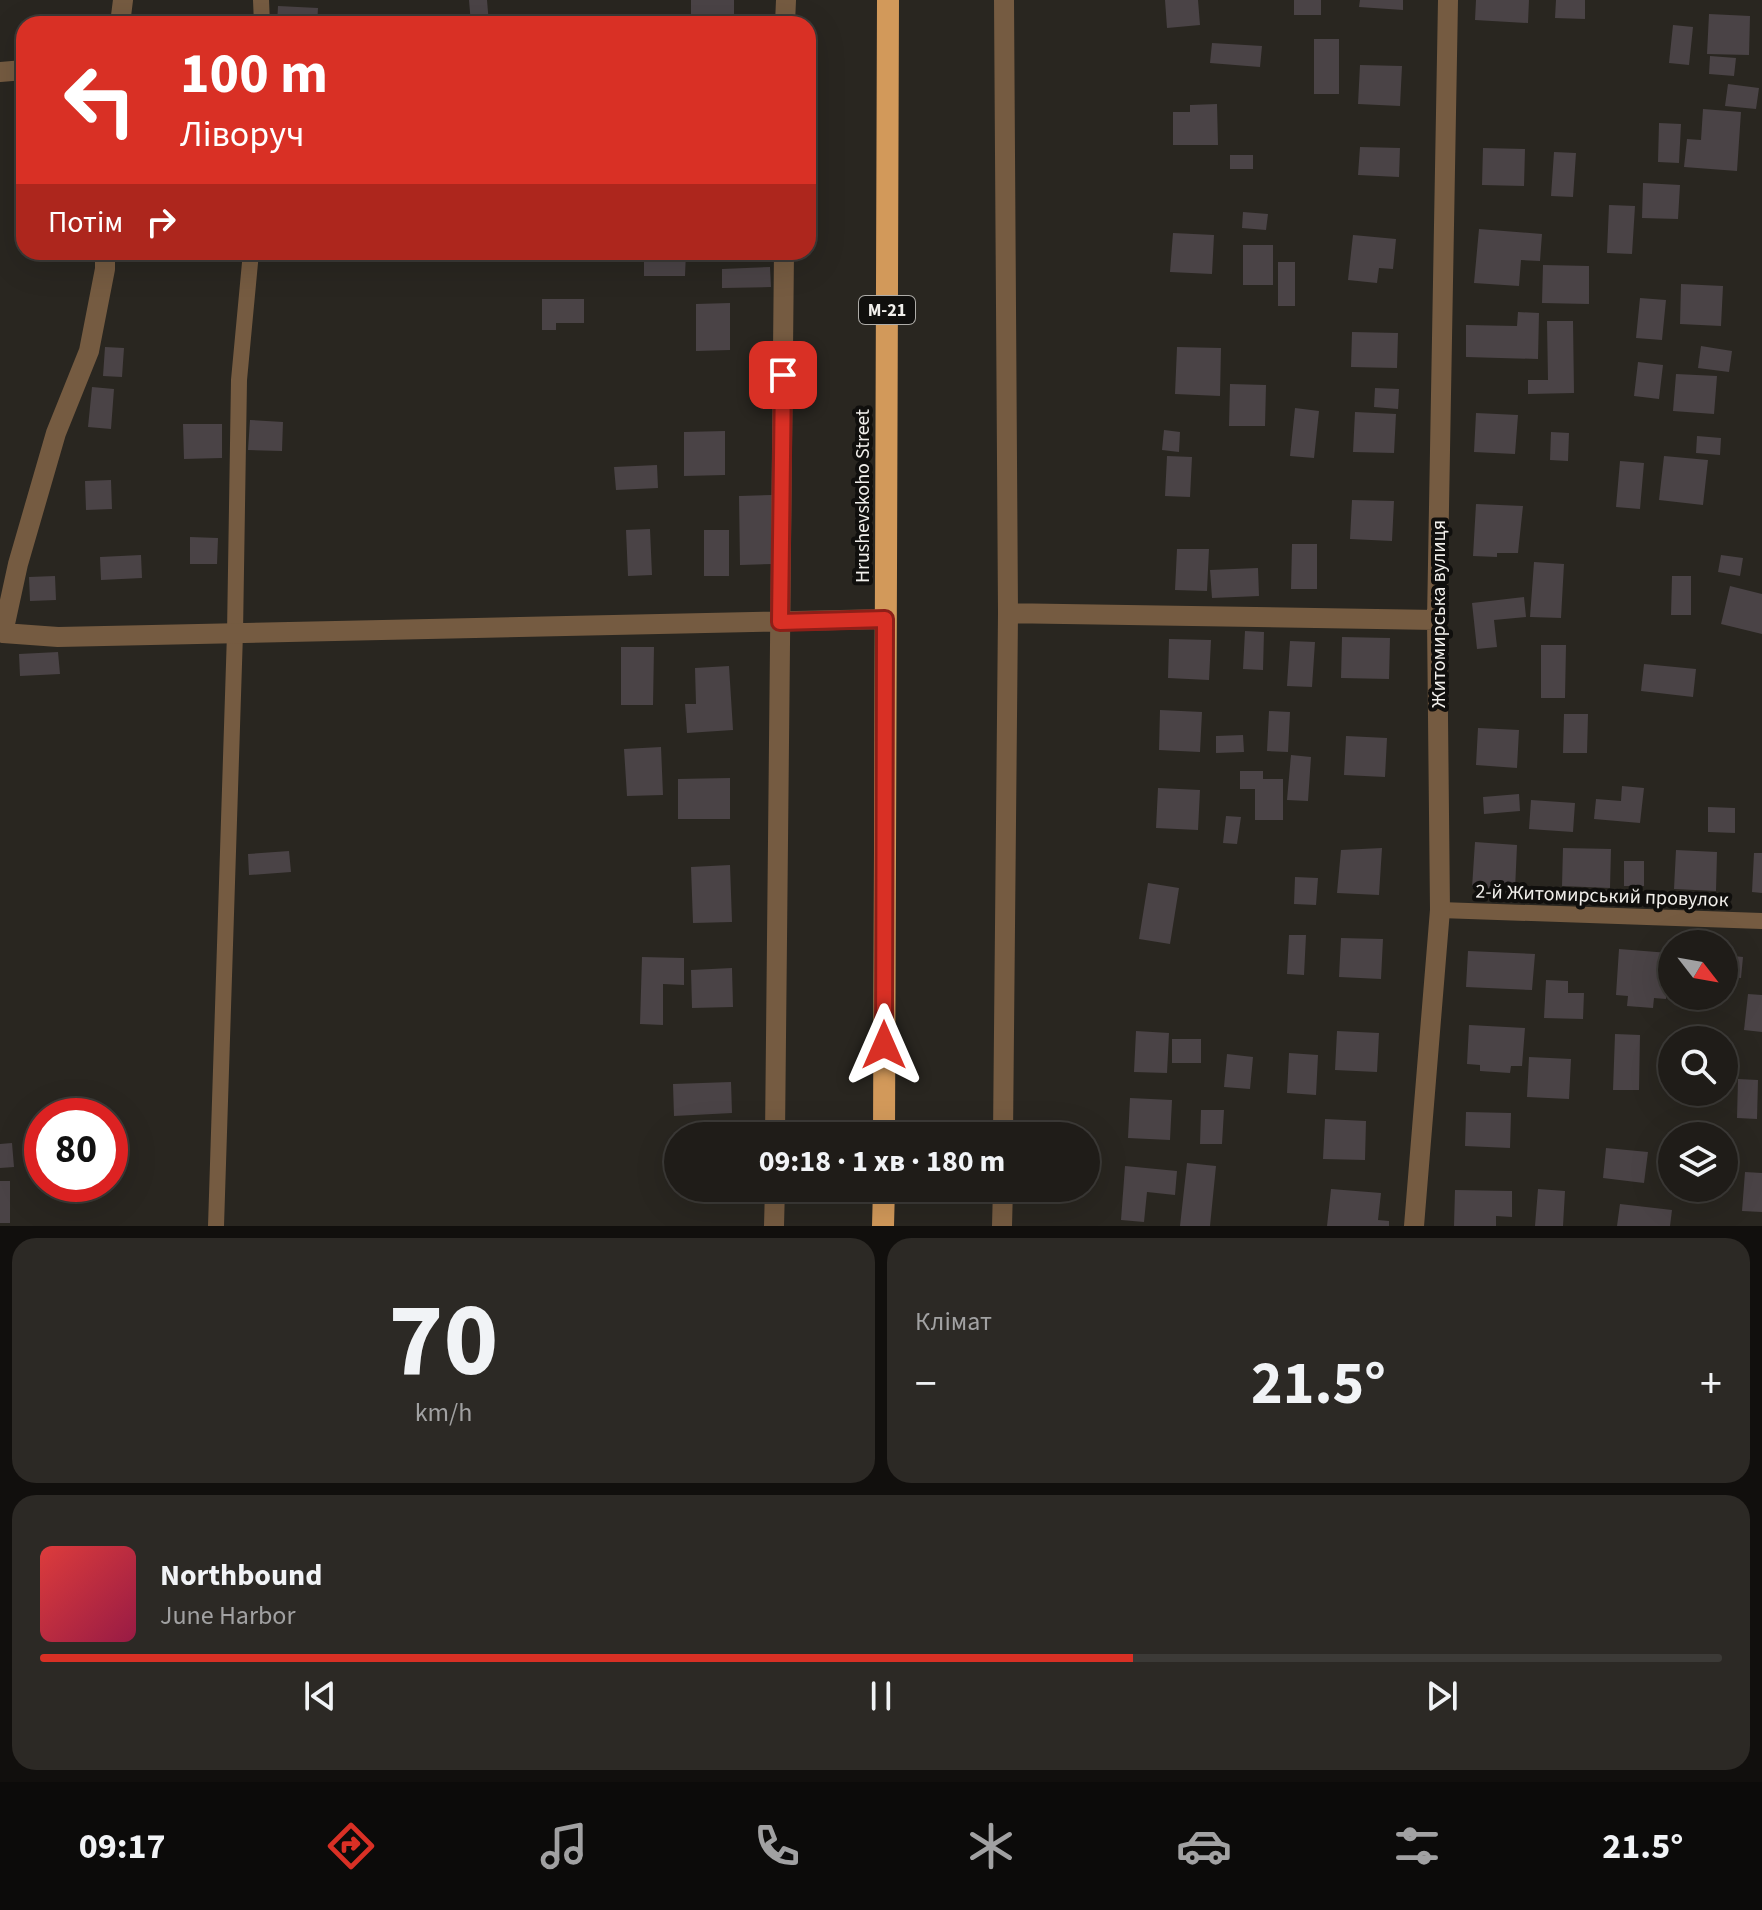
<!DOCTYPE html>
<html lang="uk">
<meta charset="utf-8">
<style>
:root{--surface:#1f1c18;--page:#2c2925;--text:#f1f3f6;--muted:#a1a1a2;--line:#3c3a37;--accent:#d93025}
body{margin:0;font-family:"Source Sans 3",sans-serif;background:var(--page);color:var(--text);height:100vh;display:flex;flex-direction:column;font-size:30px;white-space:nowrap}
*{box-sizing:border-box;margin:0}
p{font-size:26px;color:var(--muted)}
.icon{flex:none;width:44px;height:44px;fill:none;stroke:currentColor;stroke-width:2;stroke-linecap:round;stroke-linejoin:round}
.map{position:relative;height:1226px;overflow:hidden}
.drawer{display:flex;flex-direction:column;gap:12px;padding:12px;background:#110f0d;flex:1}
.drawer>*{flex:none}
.top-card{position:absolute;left:16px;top:16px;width:800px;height:244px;border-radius:24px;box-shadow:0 8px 32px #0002,0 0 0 2px var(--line);background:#d93025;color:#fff;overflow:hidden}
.needle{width:52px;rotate:121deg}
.controls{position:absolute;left:1658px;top:930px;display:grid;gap:16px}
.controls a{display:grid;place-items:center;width:80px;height:80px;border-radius:50%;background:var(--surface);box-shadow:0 8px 32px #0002,0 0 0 2px var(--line);font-size:40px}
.speed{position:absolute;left:24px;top:1098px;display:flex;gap:16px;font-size:40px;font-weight:700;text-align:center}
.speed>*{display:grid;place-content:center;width:104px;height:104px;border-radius:50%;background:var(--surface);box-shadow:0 8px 32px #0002,0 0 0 2px var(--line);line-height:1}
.speed .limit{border:12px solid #d22;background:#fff;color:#111}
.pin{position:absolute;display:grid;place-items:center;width:68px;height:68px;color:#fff;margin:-34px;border-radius:16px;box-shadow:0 4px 12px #0006}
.me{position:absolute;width:88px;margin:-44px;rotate:0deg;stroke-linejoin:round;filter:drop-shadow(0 0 6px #0008)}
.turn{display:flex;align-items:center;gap:28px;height:168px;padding:0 32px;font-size:36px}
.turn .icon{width:104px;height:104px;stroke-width:2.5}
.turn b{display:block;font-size:56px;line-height:68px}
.then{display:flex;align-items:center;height:76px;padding:0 32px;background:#0003;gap:16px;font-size:30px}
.big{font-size:60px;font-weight:700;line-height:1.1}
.drawer .widget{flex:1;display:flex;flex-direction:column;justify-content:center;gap:12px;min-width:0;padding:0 28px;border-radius:24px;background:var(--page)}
.drawer .dial{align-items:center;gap:0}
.dial b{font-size:104px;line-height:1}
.song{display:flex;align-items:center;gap:24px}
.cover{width:96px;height:96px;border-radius:12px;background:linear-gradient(135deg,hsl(0 70% 55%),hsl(340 70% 35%))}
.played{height:8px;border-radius:4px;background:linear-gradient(90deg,var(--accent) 65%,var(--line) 65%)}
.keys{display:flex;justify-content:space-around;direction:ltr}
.heat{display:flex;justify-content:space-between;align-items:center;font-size:44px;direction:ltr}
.drawer .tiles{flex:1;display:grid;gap:12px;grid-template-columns:1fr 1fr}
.widget:last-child{grid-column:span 2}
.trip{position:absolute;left:664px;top:1122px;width:436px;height:80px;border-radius:40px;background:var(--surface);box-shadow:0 8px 32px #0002,0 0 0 2px var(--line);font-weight:700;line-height:80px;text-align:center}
.tabs{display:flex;height:128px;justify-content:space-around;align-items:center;background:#0c0b0a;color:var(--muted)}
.tabs .icon{width:56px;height:56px}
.tabs .active{color:var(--accent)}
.tabs b{font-size:36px;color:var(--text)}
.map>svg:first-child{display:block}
</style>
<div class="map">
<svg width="1762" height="1226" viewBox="0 0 1762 1226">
<rect width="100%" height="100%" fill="#292620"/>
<path fill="#4a4346" d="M469,0H487L489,24H471Z
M691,0H734V24H691Z
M1165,0H1198L1200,25L1167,28Z
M1294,0H1321V15H1294Z
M1360,0H1403V10L1359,7Z
M1476,0H1529L1528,23L1475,20Z
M1556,0H1585V19L1555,18Z
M278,6L318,8L317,24H277Z
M1709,14L1750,16L1749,55L1707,54Z
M1673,25L1693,27L1689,65L1669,63Z
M1314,39H1339V94H1314Z
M1212,43L1262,46L1260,67L1210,63Z
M1710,56L1736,58L1734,76L1709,74Z
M1360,65L1402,66L1400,106L1358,104Z
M1728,84L1759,88L1756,109L1725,106Z
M1217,104L1218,145H1173V112H1190V105Z
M1703,109L1741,112L1737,171L1684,167L1687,139L1701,140Z
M1659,123L1681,124L1679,163L1658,162Z
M1360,147L1400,148L1399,177L1358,175Z
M1483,148L1525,149L1524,186L1482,185Z
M1554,152L1576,153L1573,197L1551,196Z
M1230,155H1253V169H1230Z
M1643,183L1680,185L1678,219L1642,218Z
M1609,205L1635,206L1632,254L1607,253Z
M1243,212L1268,214L1266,230L1242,228Z
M1479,229L1542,234L1540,261L1521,260L1519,286L1474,283Z
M1173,233L1214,235L1212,274L1170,272Z
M1353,235L1396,239L1393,269L1379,268L1377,283L1348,280Z
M1243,245H1273V285H1243Z
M644,252H686L685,276H644Z
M1278,262H1295V306H1278Z
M1543,265L1589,266V304L1542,303Z
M770,267L771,287L722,288V269Z
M1681,284L1723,286L1721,326L1680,324Z
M1640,298L1666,300L1662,340L1636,338Z
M542,299H584V323H556V330H542Z
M730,303V350L696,351V304Z
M1518,312L1539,313L1538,359L1466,357V325L1517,326Z
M1547,321H1573L1574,393L1528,394V380H1548Z
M1352,332L1398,333L1397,368L1351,367Z
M1701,346L1732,351L1729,372L1698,368Z
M105,347L124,348L122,377L103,376Z
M1177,347L1221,348L1220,396L1175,394Z
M1638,362L1663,365L1659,399L1634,396Z
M1676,374L1717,376L1714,414L1673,411Z
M1230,384L1266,385L1265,426H1229Z
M92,387L114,389L111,429L88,427Z
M1375,388L1399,389L1398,409L1374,407Z
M1295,408L1319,411L1314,458L1290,456Z
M1355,412L1396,414L1394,453L1353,452Z
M1476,413L1518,415L1515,454L1474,452Z
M250,420L283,422L282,451L248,450Z
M183,424H222V458L184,459Z
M1164,430L1180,432L1179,452L1162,450Z
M725,431V475L684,476V432Z
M1551,432L1569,433L1568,461L1550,460Z
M1697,436L1721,438L1720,455L1696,453Z
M1167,456L1192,457L1190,497L1165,496Z
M1664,456L1708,460L1703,505L1659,500Z
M1620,461L1644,463L1640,509L1616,507Z
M657,465L658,488L616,490L614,467Z
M111,480L112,509L86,510L85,481Z
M772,495L773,564L740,565L739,496Z
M1352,500L1394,501L1392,541L1350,539Z
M1476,504L1523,506L1518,553H1497V557L1473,556Z
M650,529L652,575L628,576L626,530Z
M704,530H729V576H704Z
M190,537L218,538L217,564H190Z
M1292,544H1317V589H1291Z
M1177,549H1209L1207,591L1175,590Z
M141,555L142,578L101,580L100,557Z
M1721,555L1743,558L1740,576L1718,572Z
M1534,562L1564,564L1561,618L1530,617Z
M1258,568L1259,596L1212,598L1210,570Z
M55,576L56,600L30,601L29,577Z
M1672,576H1691V615H1671Z
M1730,586L1762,594V634L1721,624Z
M1524,597L1526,617L1494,620L1497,647L1477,649L1472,603Z
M1245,631L1264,632L1263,670L1243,669Z
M1342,637L1390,638L1389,679L1341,678Z
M1169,639L1211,640L1209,680L1168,678Z
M1290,641L1315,642L1312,687L1287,686Z
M1541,645H1566L1565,698H1541Z
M621,647H654L653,705H621Z
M58,652L60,674L20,676L19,654Z
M1644,664L1696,669L1693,697L1641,691Z
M729,666L733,730L687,733L685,704H696L695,668Z
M1160,710L1202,712L1200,752L1159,750Z
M1269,711L1290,712L1288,752L1267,751Z
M1564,714H1588L1587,753H1563Z
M1478,728L1519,730L1517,768L1476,765Z
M1243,735L1244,752L1216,753V736Z
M1346,736L1387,738L1385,777L1344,775Z
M661,747L663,795L627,796L624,749Z
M1291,755L1311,757L1308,801L1287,800Z
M1240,771H1263V779H1283V820H1255V789H1240Z
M730,778V819H678V779Z
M1622,786L1644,788L1640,823L1594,819L1596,799L1621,801Z
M1158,788L1200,790L1198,830L1156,828Z
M1519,794L1520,811L1484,814L1483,797Z
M1531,800L1575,803L1573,832L1529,829Z
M1708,807L1735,808V833L1708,832Z
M1226,816L1241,817L1237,844L1223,843Z
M1475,842L1517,845L1515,890L1472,888Z
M1382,848L1379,895L1337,893L1341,850Z
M1563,848L1611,849L1610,888L1562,886Z
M1676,850L1717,852L1716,891L1674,889Z
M289,851L291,872L249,875L248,854Z
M1754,853H1762V893L1752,892Z
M1624,861H1644V886H1624Z
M730,865L732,922L693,923L691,867Z
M1295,877L1318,878L1316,905L1294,904Z
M1148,883L1179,888L1170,944L1139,939Z
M1289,935H1306L1304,975L1287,974Z
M1341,938L1383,939L1381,979L1339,977Z
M1619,949L1669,953L1666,999L1654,998L1653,1008L1627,1006L1628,996L1616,995Z
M1468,951L1535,954L1532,990L1466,987Z
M1724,955L1743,957L1741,978L1724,977Z
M642,957L684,958V985L663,984V1025L640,1024Z
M732,968L733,1007L692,1008L691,970Z
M1546,980L1568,981V993H1584L1583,1019L1544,1018Z
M1748,994L1762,995V1032L1744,1030Z
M1469,1025L1525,1028L1522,1066H1511L1510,1073L1480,1071V1065L1467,1064Z
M1136,1031L1169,1033L1167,1073L1134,1072Z
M1337,1031L1379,1033L1377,1072L1335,1070Z
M1615,1034L1640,1035L1639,1090H1613Z
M1172,1039H1201V1063H1172Z
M1289,1053L1318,1055L1316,1095L1287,1093Z
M1227,1054L1253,1057L1250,1089L1224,1087Z
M1529,1057L1571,1059L1569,1099L1527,1097Z
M1738,1079L1758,1080L1757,1119L1737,1118Z
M731,1082L732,1113L674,1116L673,1084Z
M1130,1098L1172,1100L1170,1140L1128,1138Z
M1201,1110H1224L1222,1144H1200Z
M1466,1112L1511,1113L1510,1148L1465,1146Z
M1325,1119L1366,1121L1365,1160L1323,1159Z
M12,1143L14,1167L0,1168V1144Z
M1606,1148L1648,1152L1644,1183L1603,1178Z
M1187,1163L1216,1166L1210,1226H1180Z
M1125,1166L1177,1171L1175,1195L1147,1192L1144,1222L1121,1220Z
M1745,1172L1762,1173V1212L1742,1211Z
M0,1181H10V1223H0Z
M1331,1189L1381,1193L1378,1220L1389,1221V1226H1327Z
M1538,1189L1565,1191L1563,1226H1535Z
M1455,1190L1512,1191V1217L1496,1216V1226H1454Z
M1620,1204L1672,1210L1670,1226H1617Z"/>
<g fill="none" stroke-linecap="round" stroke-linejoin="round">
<path stroke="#755b41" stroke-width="16" d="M261,0L262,24
M1440,910L1762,921
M216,1226L235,633L239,380L251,252"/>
<path stroke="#755b41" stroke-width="20" d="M120,24L123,0
M785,24L786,0
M0,72L24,70
M105,252V269L89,351L56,433L18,564L3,633L58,637L885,619
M1008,613L1437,620
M775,1136L784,252
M1003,1136L1008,613L1004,0
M774,1226L775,1188
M1002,1226L1003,1188
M1414,1226L1440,910L1437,620L1448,0"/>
<path stroke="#d2995a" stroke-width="22" d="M884,1136L888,0
M883,1226L884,1188"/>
</g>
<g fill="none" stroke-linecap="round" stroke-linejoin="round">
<defs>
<path id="route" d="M783,375L780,622L885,619L884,1045"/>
</defs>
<use href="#route" stroke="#8d1f18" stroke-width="20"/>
<use href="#route" stroke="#d93025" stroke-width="14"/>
</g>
<g text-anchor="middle" stroke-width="8" stroke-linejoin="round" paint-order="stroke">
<rect fill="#100f0d" stroke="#aeaca8" stroke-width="2" x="859" y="296" width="56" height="28" rx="6"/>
<g font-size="18" font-weight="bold" fill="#f1efeb">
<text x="887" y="316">М-21</text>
</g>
<g font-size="20" fill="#f1efeb" stroke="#100f0d">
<text transform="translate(862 496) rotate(-90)" y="7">Hrushevskoho Street</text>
<text transform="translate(1438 614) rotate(-90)" y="7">Житомирська вулиця</text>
<text transform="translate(1602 895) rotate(2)" y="7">2-й Житомирський провулок</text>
</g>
</g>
</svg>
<div class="controls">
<a><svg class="needle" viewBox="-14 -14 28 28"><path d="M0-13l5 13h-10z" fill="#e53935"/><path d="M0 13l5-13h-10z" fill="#a1a1a2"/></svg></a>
<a><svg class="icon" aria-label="search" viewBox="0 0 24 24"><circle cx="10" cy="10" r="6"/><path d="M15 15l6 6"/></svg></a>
<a><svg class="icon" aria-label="layers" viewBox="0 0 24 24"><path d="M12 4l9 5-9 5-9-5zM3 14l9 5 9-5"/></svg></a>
</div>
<div class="speed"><div class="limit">80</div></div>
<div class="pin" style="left:783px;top:375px;background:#d93025"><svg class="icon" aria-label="arrive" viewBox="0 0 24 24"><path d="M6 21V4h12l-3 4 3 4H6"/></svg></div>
<svg class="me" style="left:884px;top:1045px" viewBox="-20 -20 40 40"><path d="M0-17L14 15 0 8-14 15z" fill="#d93025" stroke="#fff" stroke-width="4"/></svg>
<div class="trip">09:18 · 1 хв · 180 m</div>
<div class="top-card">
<div class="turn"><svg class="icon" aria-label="left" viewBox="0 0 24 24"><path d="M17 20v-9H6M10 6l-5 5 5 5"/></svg><div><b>100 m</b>Ліворуч</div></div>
<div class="then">Потім<svg class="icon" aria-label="right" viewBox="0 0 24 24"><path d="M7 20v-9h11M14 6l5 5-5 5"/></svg></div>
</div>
</div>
<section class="drawer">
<div class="tiles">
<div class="widget dial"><b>70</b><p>km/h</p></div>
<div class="widget"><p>Клімат</p>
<div class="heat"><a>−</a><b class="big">21.5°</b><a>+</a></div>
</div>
<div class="widget">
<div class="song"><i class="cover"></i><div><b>Northbound</b><p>June Harbor</p></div></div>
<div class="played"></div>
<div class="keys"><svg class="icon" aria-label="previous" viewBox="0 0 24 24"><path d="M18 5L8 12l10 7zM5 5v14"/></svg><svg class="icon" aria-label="pause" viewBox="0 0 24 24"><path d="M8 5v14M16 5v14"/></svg><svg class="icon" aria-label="next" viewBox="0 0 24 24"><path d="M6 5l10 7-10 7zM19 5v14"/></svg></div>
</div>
</div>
</section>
<nav class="tabs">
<b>09:17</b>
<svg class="icon active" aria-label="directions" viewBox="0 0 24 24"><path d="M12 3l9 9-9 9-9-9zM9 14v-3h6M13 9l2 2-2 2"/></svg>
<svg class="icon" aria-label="music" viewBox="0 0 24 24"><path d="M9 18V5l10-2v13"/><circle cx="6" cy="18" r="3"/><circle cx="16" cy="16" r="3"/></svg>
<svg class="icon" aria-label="phone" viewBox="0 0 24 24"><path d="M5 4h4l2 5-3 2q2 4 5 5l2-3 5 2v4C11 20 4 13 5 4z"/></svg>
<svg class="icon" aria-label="climate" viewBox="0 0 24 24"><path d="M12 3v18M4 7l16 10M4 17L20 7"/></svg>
<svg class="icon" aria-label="car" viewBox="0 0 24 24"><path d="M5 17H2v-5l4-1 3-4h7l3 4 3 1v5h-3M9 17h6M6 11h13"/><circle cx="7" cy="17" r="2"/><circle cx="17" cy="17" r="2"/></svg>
<svg class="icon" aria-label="filters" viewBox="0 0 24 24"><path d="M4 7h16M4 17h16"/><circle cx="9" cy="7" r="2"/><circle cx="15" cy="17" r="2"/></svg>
<b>21.5°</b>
</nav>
